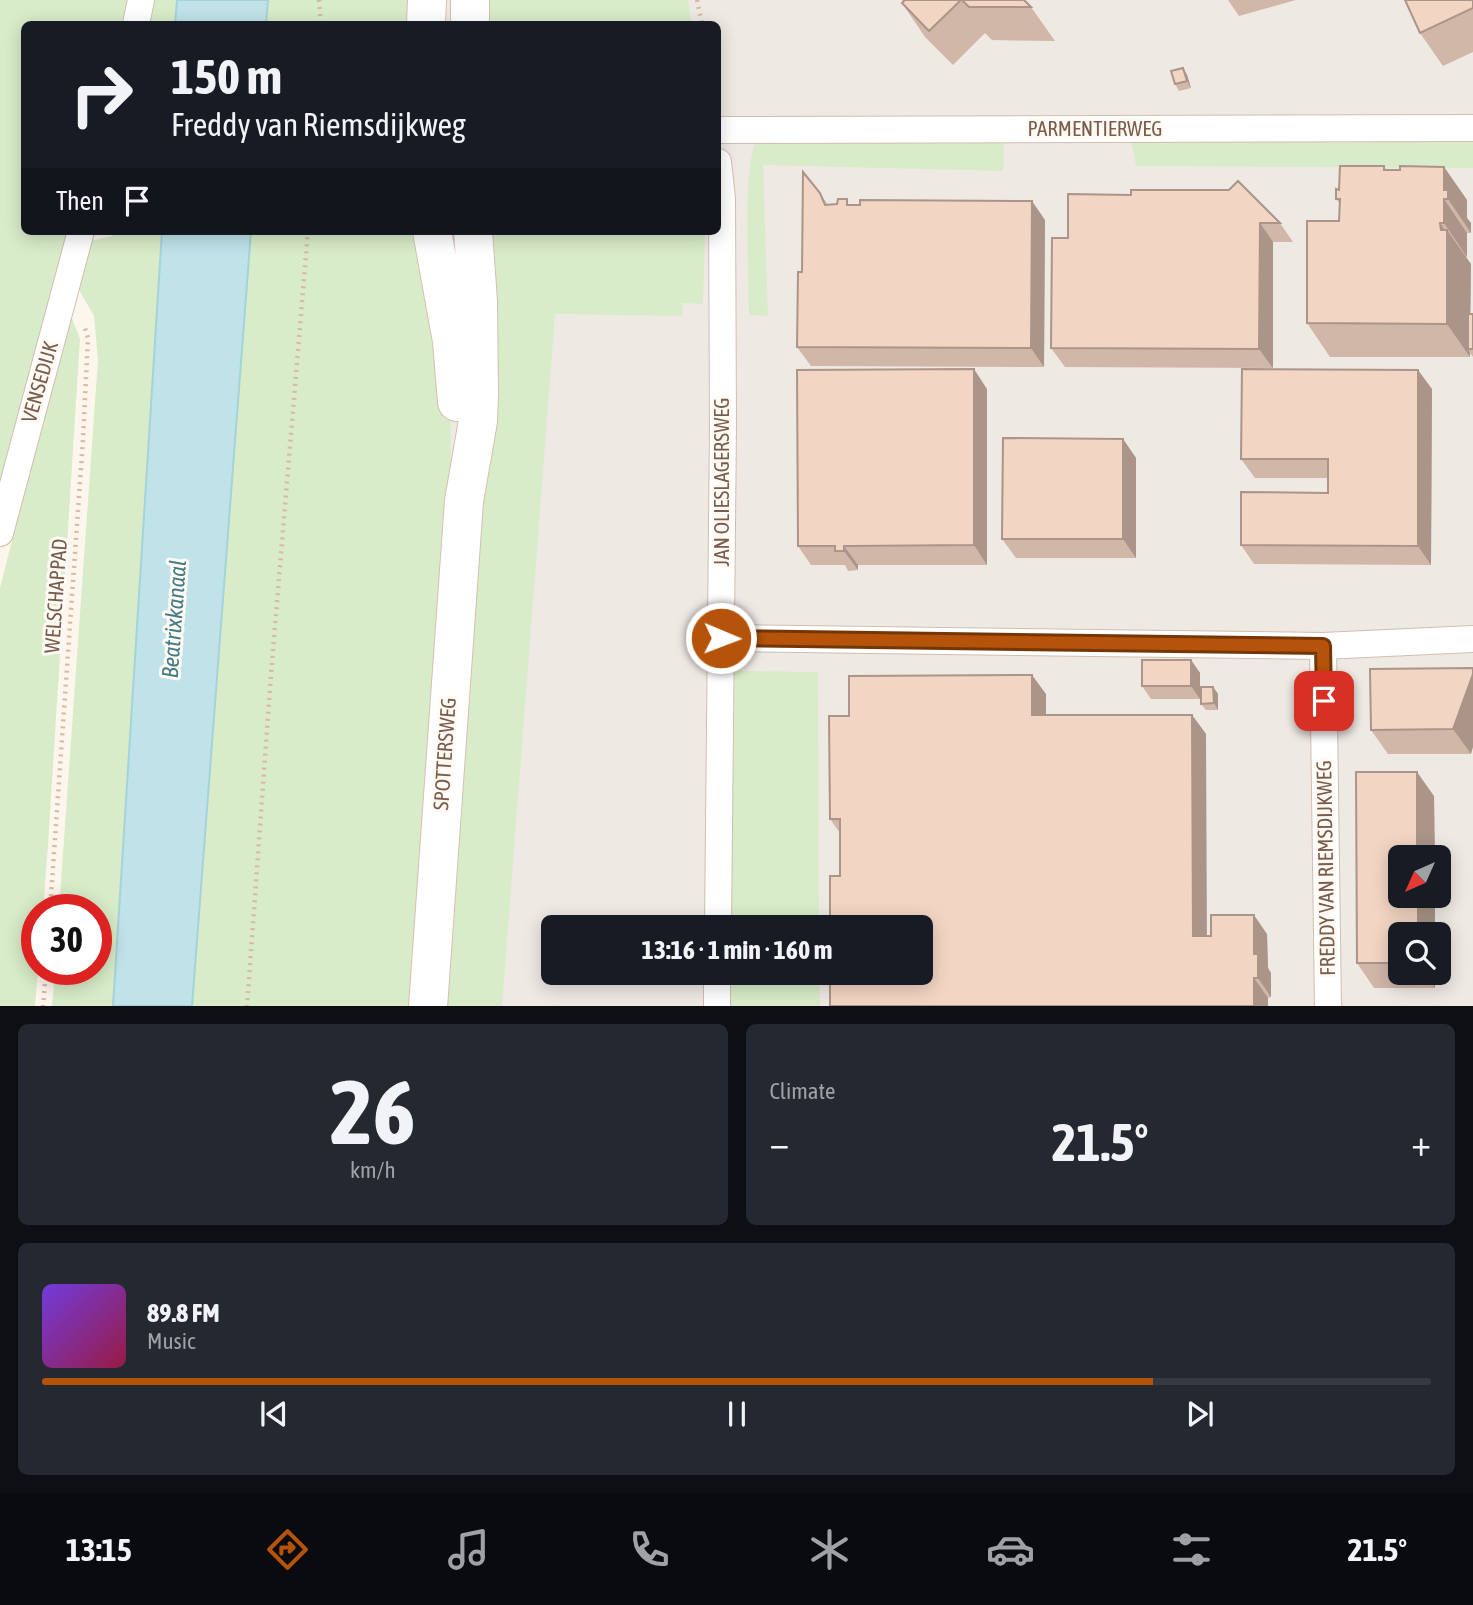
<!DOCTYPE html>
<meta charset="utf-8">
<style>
:root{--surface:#171b24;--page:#242831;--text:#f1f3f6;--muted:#9ea1a6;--line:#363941;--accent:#b45309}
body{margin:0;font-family:"Asap Condensed",sans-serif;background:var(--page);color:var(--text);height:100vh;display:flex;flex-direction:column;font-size:26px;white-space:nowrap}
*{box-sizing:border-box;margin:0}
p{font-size:23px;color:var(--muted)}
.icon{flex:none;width:38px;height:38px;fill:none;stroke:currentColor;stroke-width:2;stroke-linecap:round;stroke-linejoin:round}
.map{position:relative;height:1006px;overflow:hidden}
.drawer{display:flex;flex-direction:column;gap:18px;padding:18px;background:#0d0f14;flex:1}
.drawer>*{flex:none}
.top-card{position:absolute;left:21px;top:21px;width:700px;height:214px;border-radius:10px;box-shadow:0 4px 18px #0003;background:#171b24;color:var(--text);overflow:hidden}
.needle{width:46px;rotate:225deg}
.tools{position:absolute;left:1388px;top:845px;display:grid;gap:14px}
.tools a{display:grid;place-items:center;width:63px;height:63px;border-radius:10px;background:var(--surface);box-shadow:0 4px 18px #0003;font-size:35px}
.speed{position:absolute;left:21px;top:894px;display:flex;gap:14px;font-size:35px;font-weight:700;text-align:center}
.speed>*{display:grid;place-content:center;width:91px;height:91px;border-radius:50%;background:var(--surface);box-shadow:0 4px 18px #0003;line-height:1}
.speed .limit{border:10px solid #d22;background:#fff;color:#111}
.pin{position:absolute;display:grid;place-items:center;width:60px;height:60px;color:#fff;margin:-30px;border-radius:14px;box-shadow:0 4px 10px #0006}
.me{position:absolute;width:77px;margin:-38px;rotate:91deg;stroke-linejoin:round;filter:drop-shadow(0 0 5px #0008)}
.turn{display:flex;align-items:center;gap:24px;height:147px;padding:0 35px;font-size:32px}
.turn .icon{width:91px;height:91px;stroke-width:2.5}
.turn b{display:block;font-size:49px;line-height:60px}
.then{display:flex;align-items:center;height:66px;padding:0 35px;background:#0003;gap:14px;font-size:26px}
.big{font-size:52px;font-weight:700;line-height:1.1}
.drawer .widget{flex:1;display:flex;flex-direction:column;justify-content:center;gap:10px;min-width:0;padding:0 24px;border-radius:10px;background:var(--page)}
.drawer .dial{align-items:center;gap:0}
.dial b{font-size:91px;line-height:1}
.song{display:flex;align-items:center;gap:21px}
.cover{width:84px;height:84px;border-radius:10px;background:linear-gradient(135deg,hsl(260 70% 55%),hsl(340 70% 35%))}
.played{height:7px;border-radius:4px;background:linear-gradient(90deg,var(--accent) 80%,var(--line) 80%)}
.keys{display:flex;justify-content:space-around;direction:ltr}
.heat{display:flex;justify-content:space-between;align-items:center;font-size:38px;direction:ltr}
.drawer .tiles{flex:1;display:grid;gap:18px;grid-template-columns:1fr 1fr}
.widget:last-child{grid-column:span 2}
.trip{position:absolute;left:541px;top:915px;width:392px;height:70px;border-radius:10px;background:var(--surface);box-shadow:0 4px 18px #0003;font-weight:700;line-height:70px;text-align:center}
.menu{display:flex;height:112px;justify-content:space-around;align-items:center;background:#090b0e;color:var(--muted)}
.menu .icon{width:49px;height:49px}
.menu .active{color:var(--accent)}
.menu b{font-size:32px;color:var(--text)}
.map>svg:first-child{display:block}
</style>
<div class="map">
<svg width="1473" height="1007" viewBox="0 0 1473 1007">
<rect width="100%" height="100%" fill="#fdf6ec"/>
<path fill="#efe9e4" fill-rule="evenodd" d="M387,0H1473V1006L309,1007L369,231H718V24H385ZM1400,858H1438V896H1400ZM553,928H920V973H553ZM1400,934H1438V973H1400Z"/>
<path fill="#d8ecc9" d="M0,0H128L122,24H24V231H70L28,377L0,493Z
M149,0H177L175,24H145Z
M268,0H415L418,24H266Z
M489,0H688L692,24H488Z
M1004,138L1003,171L763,165L768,316L749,315C749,280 742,163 757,139Z
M1131,139H1473V168L1136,166Z
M113,231H162L113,1006L52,1007L55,970H96V910H59L98,360L94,316L78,288L90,241L112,236Z
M251,231H423L443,341L451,424L450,490L412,1006L192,1007Z
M491,231H705L703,304L682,303L683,316L555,314L502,1006L444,1007Z
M70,313L80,339L48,845L43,910H37L38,970L35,1006L0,1007V588Z
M735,671L818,672L819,927L731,928Z
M730,973H819L820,1006L729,1007Z"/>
<path fill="#bfe3e8" stroke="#a5d3da" stroke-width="2" d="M177,0H268L266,24H175Z
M162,231H251L192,1006H113Z"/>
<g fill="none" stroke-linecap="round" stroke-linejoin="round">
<defs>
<path id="street" d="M136,24L141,0
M718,130L1473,128
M718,162L722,199L723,425L718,928
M0,533L81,231
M721,638L1323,646L1473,639
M1323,646L1328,1007
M717,1007V973"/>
<path id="secondary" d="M426,24L427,0
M470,24V0
M432,231L452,341L457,402
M428,1007L464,501L478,421L479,393L478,301L473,231"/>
</defs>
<use href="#street" stroke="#d1beb0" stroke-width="28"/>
<use href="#secondary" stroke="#d6c0b0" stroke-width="40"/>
<path stroke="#d9b8a5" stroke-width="4.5" stroke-dasharray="2 5" stroke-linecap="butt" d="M319,0L321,24
M697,0L702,24
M50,910L83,439L88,338L84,325
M43,1007L46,970
M247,1007L271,674L308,231"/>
<use href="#street" stroke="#fff" stroke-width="26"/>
<use href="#secondary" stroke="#fff" stroke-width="38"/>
</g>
<path fill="#d1b7a8" d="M902,0H1024L1031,7L1055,41L992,40L985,33L953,65L925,37L902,3L903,2Z
M1228,0H1296L1239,16Z
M1473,0V52L1443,66L1420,33Z
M1183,68L1187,75L1191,88L1179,91L1175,84Z
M1384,166L1386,170L1444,167L1467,200V218L1471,223V233H1467V257H1465L1471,264L1470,314H1473V357L1470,353V357H1330L1307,323L1339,221L1340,204L1336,199L1339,190Z
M820,193L828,205H851L1045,220L1044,367L811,366L797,347L802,272Z
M1131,195L1280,223L1293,242H1273V368L1065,367L1051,348L1068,238Z
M987,389V565H858V570L848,571L845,565H811L798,546Z
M1432,389L1431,565L1254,564L1241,545L1328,493V478H1255L1241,459Z
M1123,439L1136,458V558H1016L1002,539Z
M1191,660L1200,673V699H1151L1142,686Z
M1473,668L1471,754H1388L1371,730Z
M1213,687L1218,694V710H1206L1201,704Z
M1046,694V715H1192L1206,734V936L1267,934L1268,968L1271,973V997L1268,998V1006H830L840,876V833L830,819L849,716Z
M1434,796L1435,934H1400V973H1435V988H1374L1357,963Z"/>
<path fill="#aa9588" d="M1183,68L1187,75L1191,88L1187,81Z
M1444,167L1467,200V218L1471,223V233L1448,199L1444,190Z
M1444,199L1467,233V257L1444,223Z
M1032,201L1045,220L1044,367L1031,348Z
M1260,223L1273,242V368L1259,349Z
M1440,223L1447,233V230L1471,264L1470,349H1468L1470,353V357L1447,324Z
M974,369L987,389V565L974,545Z
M1418,370L1432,389L1431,565L1418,546Z
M1123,439L1136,458V558L1123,539Z
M844,546L858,565V570L844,551Z
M1191,660L1200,673V699L1191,686Z
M1473,674V747L1471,754L1453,729Z
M1032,675L1046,694V734L1032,715Z
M1213,687L1218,694V710L1214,703Z
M1192,715L1206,734L1207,955L1193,936Z
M1417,772L1434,796L1435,858H1417Z
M1418,896H1435V934H1418Z
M1254,915L1267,934L1268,968L1271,973V997L1258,978L1254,954Z
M1425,973H1435V988Z
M1254,978L1268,998V1006H1254Z"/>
<path fill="#f3d5c3" stroke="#aa9588" stroke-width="2" d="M905,0H961L929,31L902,3Z
M962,0H1024L1031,7H969Z
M1405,0H1473V8L1420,33Z
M1183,68L1187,81L1175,84L1171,71Z
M1340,166H1384V170H1400V166L1444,167V190H1448V199H1444V223H1440L1441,230H1447V324L1307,323V221H1339L1340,199H1336V189L1339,190Z
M803,172L820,193L825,205L837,204L838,199H847V205H860V200L1032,201L1031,348L797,347L798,272H802Z
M1238,181L1280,223H1260L1259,349L1051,348L1052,238H1068V194L1131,195V190H1229Z
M1468,314H1473V349H1468Z
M974,369V545L849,546H844V551H835V546H798L797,370Z
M1242,369L1418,370V546L1241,545V492L1328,493V459H1241Z
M1003,438L1123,439V539H1002Z
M1142,660H1191V686H1142Z
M1473,668V674L1453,729L1371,730L1370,669Z
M1032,675V715H1192L1193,936H1211V915H1254V954H1258V978H1254V1006H830V973H920V928H830V876H840V819H830L829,716H849V676Z
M1201,687H1213L1214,703L1201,704Z
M1356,772H1417V858H1400V896H1418V934H1400V963H1357Z"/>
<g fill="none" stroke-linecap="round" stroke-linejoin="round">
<defs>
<path id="route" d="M721,638L1323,646L1324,701"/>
</defs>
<use href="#route" stroke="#753606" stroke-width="18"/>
<use href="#route" stroke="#b45309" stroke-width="12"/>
</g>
<g text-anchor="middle" stroke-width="6" stroke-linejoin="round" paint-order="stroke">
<g font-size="21" fill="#7a5c4d" stroke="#fffaf3">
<text x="1095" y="136">PARMENTIERWEG</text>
<text transform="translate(40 382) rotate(-74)" y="7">VENSEDIJK</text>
<text transform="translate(722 482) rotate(-90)" y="7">JAN OLIESLAGERSWEG</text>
<text transform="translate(56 596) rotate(-86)" y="7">WELSCHAPPAD</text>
<text transform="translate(445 754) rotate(-86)" y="7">SPOTTERSWEG</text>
<text transform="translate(1326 868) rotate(-91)" y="7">FREDDY VAN RIEMSDIJKWEG</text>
</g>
<g font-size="23" font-style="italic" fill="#437c86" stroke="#fffaf3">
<text transform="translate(174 619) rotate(-86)" y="8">Beatrixkanaal</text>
</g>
</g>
</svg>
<div class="tools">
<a><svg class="needle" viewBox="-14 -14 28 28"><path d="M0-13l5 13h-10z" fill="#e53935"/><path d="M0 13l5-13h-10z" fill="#9ea1a6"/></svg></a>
<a><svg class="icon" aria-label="search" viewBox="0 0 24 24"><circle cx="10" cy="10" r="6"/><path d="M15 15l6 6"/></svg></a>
</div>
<div class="speed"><div class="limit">30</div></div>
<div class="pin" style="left:1324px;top:701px;background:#d93025"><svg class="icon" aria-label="arrive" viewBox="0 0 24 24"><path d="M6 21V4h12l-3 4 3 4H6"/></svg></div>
<svg class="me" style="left:721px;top:638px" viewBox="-20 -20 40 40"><circle r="17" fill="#b45309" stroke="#fff" stroke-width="3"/><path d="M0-11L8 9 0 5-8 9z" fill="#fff"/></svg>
<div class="trip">13:16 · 1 min · 160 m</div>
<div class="top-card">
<div class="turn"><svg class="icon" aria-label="right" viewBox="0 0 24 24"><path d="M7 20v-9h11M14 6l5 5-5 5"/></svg><div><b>150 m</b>Freddy van Riemsdijkweg</div></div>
<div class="then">Then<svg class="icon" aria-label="arrive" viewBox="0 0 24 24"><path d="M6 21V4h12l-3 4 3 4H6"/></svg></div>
</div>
</div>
<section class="drawer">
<div class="tiles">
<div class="widget dial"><b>26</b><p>km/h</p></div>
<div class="widget"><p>Climate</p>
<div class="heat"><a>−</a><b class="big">21.5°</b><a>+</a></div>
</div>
<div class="widget">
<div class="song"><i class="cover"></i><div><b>89.8 FM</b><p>Music</p></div></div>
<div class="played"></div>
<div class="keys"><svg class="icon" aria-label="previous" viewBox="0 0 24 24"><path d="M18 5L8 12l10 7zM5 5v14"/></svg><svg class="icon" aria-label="pause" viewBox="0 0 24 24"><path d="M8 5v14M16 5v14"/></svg><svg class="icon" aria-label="next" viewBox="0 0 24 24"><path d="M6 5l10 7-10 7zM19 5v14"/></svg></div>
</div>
</div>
</section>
<nav class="menu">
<b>13:15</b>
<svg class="icon active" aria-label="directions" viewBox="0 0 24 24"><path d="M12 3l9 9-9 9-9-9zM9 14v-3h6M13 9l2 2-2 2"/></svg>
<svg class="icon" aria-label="music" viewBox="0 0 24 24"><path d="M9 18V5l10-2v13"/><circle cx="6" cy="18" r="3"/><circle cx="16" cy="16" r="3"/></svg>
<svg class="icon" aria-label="phone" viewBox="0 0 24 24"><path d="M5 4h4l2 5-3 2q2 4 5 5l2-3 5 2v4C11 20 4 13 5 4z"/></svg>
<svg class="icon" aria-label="climate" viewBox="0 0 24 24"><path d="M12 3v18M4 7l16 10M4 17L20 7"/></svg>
<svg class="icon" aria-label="car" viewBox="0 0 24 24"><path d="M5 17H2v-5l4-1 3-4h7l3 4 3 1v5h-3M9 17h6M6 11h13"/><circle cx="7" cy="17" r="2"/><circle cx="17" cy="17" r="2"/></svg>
<svg class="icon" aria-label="filters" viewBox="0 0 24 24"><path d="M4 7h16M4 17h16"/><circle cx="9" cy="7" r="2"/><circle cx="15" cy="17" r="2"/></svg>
<b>21.5°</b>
</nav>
